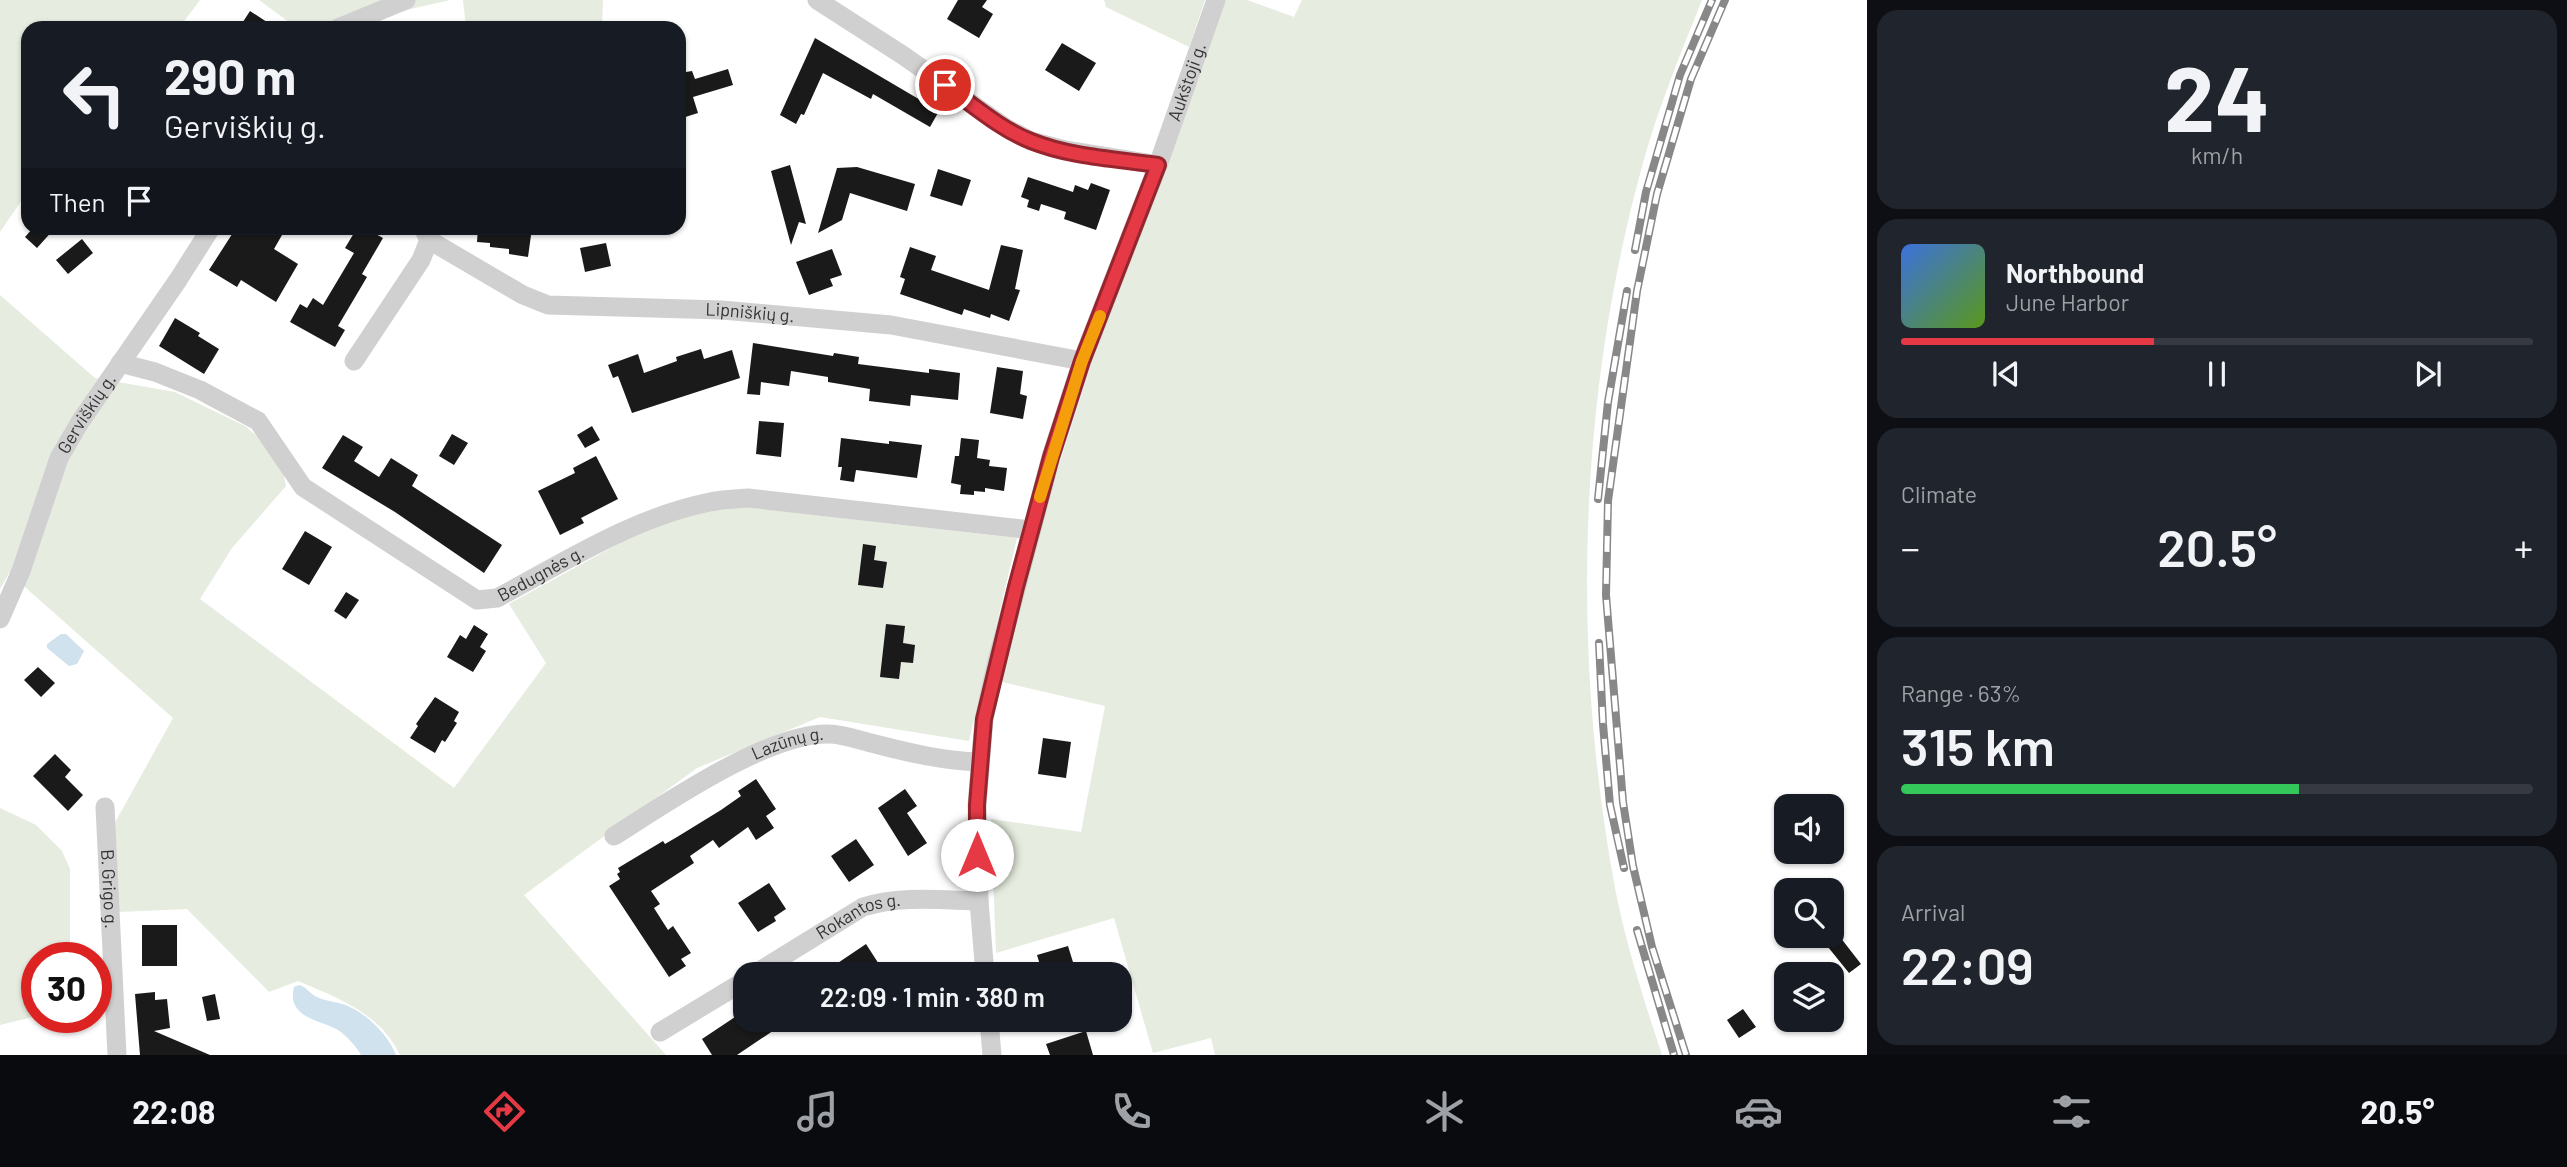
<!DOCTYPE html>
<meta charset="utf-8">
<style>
:root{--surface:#171b24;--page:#20242c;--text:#f1f3f6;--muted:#9ea1a6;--line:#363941;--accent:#e63946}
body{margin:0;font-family:Barlow,sans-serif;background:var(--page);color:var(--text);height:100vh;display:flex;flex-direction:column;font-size:26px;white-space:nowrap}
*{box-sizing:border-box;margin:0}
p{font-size:23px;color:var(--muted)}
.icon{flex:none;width:38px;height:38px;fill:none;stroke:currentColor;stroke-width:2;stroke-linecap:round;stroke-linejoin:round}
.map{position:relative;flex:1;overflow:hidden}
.side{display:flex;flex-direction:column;gap:10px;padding:10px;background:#0d0f14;width:700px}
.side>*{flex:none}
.hud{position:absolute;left:21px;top:21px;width:665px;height:214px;border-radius:21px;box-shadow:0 2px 5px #0004;background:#171b24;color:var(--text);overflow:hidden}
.tools{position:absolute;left:1774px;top:794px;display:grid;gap:14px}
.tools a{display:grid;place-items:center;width:70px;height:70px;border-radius:14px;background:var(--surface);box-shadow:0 2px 5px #0004;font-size:35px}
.speed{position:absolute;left:21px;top:942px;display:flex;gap:14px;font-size:35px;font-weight:700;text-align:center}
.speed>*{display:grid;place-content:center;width:91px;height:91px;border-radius:50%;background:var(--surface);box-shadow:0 2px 5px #0004;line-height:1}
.speed .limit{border:10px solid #d22;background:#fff;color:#111}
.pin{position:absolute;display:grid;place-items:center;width:60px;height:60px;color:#fff;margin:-30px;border:4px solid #fff;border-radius:50%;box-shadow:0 2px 7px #0007}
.me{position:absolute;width:77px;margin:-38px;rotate:0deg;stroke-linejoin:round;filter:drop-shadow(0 0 5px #0008)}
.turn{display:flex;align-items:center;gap:24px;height:147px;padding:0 28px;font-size:32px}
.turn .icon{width:91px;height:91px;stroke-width:2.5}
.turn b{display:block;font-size:49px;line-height:60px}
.then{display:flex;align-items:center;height:66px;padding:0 28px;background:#0003;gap:14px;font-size:26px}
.big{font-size:52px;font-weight:600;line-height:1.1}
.side .card{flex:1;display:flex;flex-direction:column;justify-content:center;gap:10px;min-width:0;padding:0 24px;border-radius:21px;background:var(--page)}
.side .dial{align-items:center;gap:0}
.dial b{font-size:91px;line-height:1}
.song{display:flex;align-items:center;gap:21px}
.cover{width:84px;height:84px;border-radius:10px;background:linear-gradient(135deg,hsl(220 70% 55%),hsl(90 70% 35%))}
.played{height:7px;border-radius:4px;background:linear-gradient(90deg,var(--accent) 40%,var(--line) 40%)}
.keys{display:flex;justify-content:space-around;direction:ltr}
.heat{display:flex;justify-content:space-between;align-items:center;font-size:38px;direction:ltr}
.charge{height:10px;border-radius:5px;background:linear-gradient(90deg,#34c759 63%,var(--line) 0)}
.trip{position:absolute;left:733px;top:962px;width:399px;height:70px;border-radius:21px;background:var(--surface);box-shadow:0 2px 5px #0004;font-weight:600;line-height:70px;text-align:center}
.tabs{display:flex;height:112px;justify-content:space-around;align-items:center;background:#090b0e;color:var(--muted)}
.tabs .icon{width:49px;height:49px}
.tabs .active{color:var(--accent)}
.tabs b{font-size:32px;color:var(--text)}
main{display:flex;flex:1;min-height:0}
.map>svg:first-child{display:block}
</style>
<main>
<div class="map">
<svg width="1867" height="1055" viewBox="0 0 1867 1055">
<rect width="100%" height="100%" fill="#fff"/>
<path fill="#e6ecdf" d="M0,0H200L179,28H28V191L0,232Z
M259,0H450L393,13L358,28H297Z
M463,0H603L602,28H466Z
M1104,0H1205L1189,47L1106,7Z
M1222,0H1247L1294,17L1302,0H1702C1681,53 1658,108 1643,163C1578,396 1571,650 1615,888C1626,945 1644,1000 1662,1055H1215L1211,1038L1153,1053L1114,918L996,953L991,819L1081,832L1105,706L1002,682L1044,512L1090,368Z
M0,295L95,378L175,392L245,426L265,443L283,471L286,486L232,548L200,599L454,788L546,663L509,604L638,533L674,517L727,505L1017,538L969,741L820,717L697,768L524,895L666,1055H400C380,1013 338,998 298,981L269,992L187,909L119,912L112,828L173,718L9,573L0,589Z
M0,808L36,825L62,851L70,869V957H37V1016L0,1025Z"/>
<path fill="#cfe2ee" d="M61,634H66L84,651L77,664L69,666L47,648V644Z
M299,985C307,987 310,994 317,997C328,1002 340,1002 350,1007C368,1015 389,1036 396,1055H361C356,1046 347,1036 338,1030C321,1020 286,1018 294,987Z"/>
<path fill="#1a1a1a" d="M958,0H987L982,7L993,14L979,38L947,19Z
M250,11L276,28H239Z
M815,38L939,111L930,127L873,94L871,99L823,73L804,115L801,114L796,124L780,115Z
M1062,43L1096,63L1079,91L1045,70Z
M682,61L686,72L692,71L695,79L728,69L733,85L693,97L698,113L679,119V62Z
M790,165L806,224L799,222L791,245L771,171Z
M857,167L915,184L907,211L850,193L842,220L818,233L837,168Z
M938,169L971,180L962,206L930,196Z
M1028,177L1073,192L1075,185L1088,190L1091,183L1110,190L1096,230L1064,219L1066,212L1041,204L1039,211L1027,207L1029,200L1021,197Z
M33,228H55L37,248L25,237Z
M236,228H286L274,249L298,264L276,302L241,280L237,287L209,270Z
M357,228H365L383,238L362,274L367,277L338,326L345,330L335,347L290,322L300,304L307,308L313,298L323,305L354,253L345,248Z
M478,228H532L528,257L509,254V249L490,247V243L477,242Z
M82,239L93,253L68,274L56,260Z
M606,243L611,266L585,272L580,248Z
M1001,245L1023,250L1015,289L1020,290L1009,321L991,314L990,318L964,309L962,315L900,294L905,279L900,277L910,247L936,256L931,270L989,290Z
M832,249L842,275L830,279L833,286L809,295L796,262Z
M175,318L200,333L198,336L219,349L204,374L159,346Z
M753,343L833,356L834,353L859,357L858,364L929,373V369L960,373L958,400L911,395L910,406L869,401L870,389L828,382V377L791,371L789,386L761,382L760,395L747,394Z
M701,349L704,359L732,350L740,378L632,413L618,376L613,378L608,365L638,354L644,373L677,361L676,357Z
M997,367L1023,371L1020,394L1027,396L1023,419L990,413Z
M759,421L784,423L781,457L756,454Z
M592,426L600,440L585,448L577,435Z
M452,434L468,443L454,465L439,456Z
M343,435L363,447L354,461L379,477L391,458L418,475L412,486L502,545L484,573L395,512L322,468Z
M841,438L889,444V441L922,445L917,478L856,470L854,482L840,480L842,467H838Z
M961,438L979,440L977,458L990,460L989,466L1007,468L1004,491L985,488V492L974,491V495L960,494L961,485L951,483L955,456H959Z
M596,456L618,499L581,518L584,523L560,535L538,491L575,473L573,468Z
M305,531L332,547L309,585L282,569Z
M863,544L876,546L874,560L887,562L883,588L858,585Z
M346,592L359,600L346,619L334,611Z
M886,624L905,626L903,643L915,645L913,663L901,662L899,679L880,677Z
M474,625L488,634L480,647L486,651L473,672L447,657L460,635L466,639Z
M38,667L55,683L41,697L24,680Z
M435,697L459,712L454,721L457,723L445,742L442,740L435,753L410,738L418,726L416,724Z
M1043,738L1071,742L1066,778L1038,774Z
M55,754L71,770L65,777L83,795L68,811L33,776Z
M756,779L776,809L766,816L774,828L756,840L748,827L719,848L713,840L690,856L694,863L651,891L660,904L654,908L668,930L673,926L691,953L681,959L686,966L669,977L609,886L620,879L617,874L620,872L618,868L663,841L665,844L677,837L721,810L741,796L738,791Z
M905,789L917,806L907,813L927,843L908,856L878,808Z
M856,839L874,865L849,882L831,856Z
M769,883L786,909L774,917L776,921L758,932L738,903Z
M142,925H177V966H142Z
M1840,937L1861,964L1849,973L1828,947Z
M866,944L886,975H820Z
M1068,946L1077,975H1043L1037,955Z
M155,992V1000L167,999L170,1028L154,1031L210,1055H140L135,994Z
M215,994L220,1019L207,1021L202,997Z
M1743,1009L1756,1027L1739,1038L1727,1020Z
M735,1017L737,1020H789L737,1055H712L702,1039Z
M1086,1031L1093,1055H1050L1046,1044Z"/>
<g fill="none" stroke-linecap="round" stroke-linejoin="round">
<g stroke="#d0d0d0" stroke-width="19">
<path d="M817,0L904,56L1006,128L1031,141L1065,150L1158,165"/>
<path d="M338,28L406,0"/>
<path id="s1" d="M429,240L523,295L548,305L722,310L891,325L1082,361"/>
<path d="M354,361L421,260L429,240L423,228"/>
<path id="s2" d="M120,363L155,372L200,390L258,421L303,487L477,600L497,598C565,562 634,517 710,502C722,499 736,499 748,498L1031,530"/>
<path id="s3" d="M0,619L21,571L59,458L80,422L178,280L211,228"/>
<path id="s4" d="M105,807L117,1055"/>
<path id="s5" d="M614,836C665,804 769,732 829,734C844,734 861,741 875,744C910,753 944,761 980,762"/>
<path id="s6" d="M753,975L863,907C901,895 940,900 979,901"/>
<path id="s7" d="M985,975L979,901L977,805L984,719L997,661L1051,457L1082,361L1158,165L1216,0"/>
<path d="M989,1020L992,1055"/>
<path d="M660,1032L746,980"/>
</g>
<defs>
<path id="rail" d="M1635,250L1646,192L1680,75L1712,0
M1598,499L1608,402L1627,291
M1599,643L1603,724L1610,805L1624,868
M1637,930L1674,1055
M1686,1055L1652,947L1633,866L1623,802L1606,595L1608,501L1637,291L1657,194L1691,79L1725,0"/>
</defs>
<use href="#rail" stroke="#888" stroke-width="8"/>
<use href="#rail" stroke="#fff" stroke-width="5" stroke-dasharray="16" stroke-linecap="butt"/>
</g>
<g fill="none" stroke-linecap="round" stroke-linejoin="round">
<defs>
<path id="route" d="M945,85C972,104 1000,129 1031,141C1070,157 1117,159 1158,165L1082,361L1051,457L1016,587L984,719L977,805V855"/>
</defs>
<use href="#route" stroke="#96252e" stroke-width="18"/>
<use href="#route" stroke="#e63946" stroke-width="12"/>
<path stroke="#f59e0b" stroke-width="12" d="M1040,497L1082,361L1100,316"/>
</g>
<g text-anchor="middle" stroke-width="7" stroke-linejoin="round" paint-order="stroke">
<g font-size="18" fill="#333" stroke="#fff">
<text dy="6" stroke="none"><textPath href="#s7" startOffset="926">Aukštoji g.</textPath></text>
<text dy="6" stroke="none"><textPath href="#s1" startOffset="338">Lipniškių g.</textPath></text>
<text dy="6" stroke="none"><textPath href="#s3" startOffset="224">Gerviškių g.</textPath></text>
<text dy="6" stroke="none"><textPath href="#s2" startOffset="508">Bedugnės g.</textPath></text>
<text dy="6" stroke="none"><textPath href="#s5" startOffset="198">Lazūnų g.</textPath></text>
<text dy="6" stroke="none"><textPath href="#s4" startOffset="82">B. Grigo g.</textPath></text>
<text dy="6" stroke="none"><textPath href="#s6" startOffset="122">Rokantos g.</textPath></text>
</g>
</g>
</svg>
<div class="tools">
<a><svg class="icon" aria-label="sound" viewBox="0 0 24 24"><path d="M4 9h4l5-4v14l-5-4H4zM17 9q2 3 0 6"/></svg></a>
<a><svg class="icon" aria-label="search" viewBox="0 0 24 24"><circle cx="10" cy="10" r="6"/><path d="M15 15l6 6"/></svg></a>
<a><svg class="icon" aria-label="layers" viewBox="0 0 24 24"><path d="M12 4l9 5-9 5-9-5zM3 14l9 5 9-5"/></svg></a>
</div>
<div class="speed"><div class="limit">30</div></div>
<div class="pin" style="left:945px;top:85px;background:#d93025"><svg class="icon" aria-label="arrive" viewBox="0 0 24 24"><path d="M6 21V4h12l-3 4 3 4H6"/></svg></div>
<svg class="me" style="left:977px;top:855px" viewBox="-20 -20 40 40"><circle r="19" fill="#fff"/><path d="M0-13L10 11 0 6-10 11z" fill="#e63946"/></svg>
<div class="trip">22:09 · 1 min · 380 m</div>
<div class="hud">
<div class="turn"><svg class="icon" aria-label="left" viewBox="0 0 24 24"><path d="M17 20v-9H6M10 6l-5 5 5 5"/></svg><div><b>290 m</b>Gerviškių g.</div></div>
<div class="then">Then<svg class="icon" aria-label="arrive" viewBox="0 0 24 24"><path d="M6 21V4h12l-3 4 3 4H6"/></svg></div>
</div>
</div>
<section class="side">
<div class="card dial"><b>24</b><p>km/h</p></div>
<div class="card">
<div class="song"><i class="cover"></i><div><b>Northbound</b><p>June Harbor</p></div></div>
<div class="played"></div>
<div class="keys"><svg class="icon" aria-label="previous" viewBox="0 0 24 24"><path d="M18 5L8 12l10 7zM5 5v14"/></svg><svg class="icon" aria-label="pause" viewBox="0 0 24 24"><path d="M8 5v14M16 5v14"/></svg><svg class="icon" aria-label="next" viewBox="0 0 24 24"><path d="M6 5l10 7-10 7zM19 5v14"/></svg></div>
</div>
<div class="card"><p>Climate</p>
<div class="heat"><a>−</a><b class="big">20.5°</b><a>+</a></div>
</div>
<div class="card"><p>Range · 63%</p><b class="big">315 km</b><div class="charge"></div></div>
<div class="card"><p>Arrival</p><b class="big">22:09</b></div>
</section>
</main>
<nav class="tabs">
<b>22:08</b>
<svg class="icon active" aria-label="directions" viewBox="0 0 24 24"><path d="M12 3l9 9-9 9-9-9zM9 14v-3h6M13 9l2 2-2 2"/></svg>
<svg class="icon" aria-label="music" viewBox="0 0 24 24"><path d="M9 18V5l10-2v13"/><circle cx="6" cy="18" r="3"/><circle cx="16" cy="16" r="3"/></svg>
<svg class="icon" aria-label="phone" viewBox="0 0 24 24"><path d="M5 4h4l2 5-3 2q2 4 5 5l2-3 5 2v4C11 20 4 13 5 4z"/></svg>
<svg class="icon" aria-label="climate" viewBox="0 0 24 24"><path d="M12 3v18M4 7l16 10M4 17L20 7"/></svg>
<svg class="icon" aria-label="car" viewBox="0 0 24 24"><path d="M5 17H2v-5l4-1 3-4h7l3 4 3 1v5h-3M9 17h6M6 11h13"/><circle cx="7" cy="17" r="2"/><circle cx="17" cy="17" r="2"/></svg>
<svg class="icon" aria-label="filters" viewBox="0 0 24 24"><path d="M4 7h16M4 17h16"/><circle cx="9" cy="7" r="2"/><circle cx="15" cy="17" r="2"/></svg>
<b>20.5°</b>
</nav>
